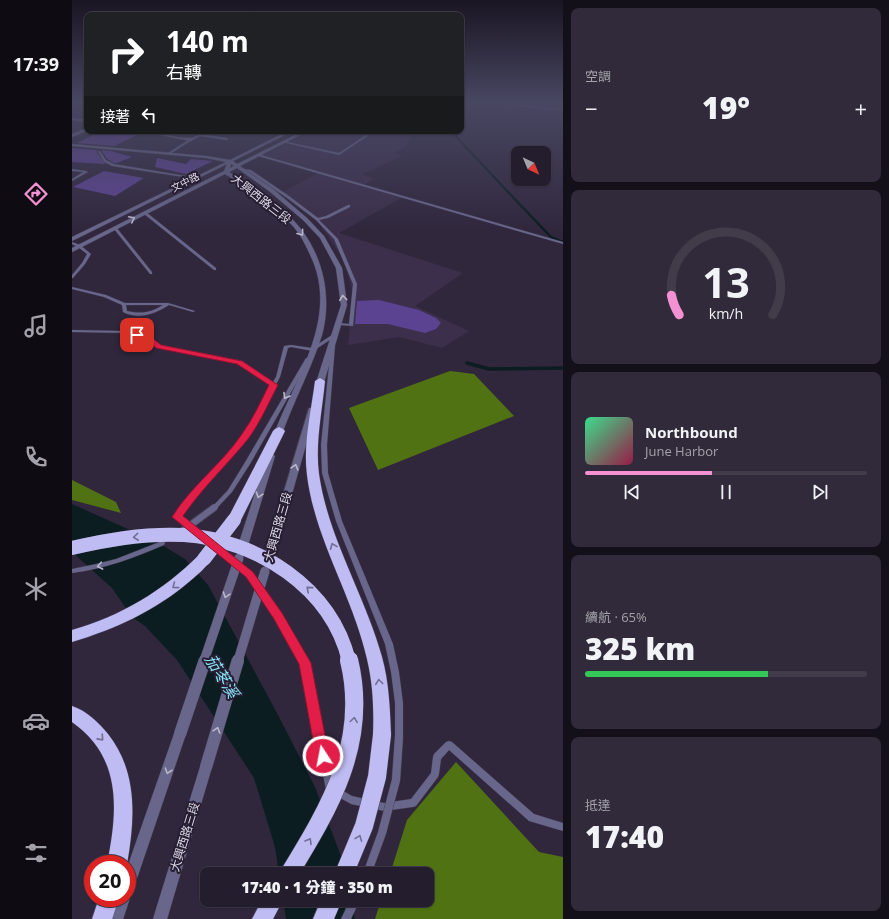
<!DOCTYPE html>
<html lang="zh-TW">
<meta charset="utf-8">
<style>
:root{--surface:#241d2e;--page:#302a3a;--text:#f1f3f6;--muted:#a3a2aa;--line:#413b4a;--accent:#f491d3}
body{margin:0;font-family:"Open Sans","Noto Sans TC",sans-serif;background:var(--page);color:var(--text);height:100vh;display:flex;flex-direction:column;font-size:15px;white-space:nowrap}
*{box-sizing:border-box;margin:0}
p{font-size:13px;color:var(--muted)}
.icon{flex:none;width:22px;height:22px;fill:none;stroke:currentColor;stroke-width:2;stroke-linecap:round;stroke-linejoin:round}
.map{position:relative;flex:1;overflow:hidden}
.details{display:flex;flex-direction:column;gap:8px;padding:8px;background:#141019;width:326px}
.details>*{flex:none}
.hud{position:absolute;left:12px;top:12px;width:380px;height:122px;border-radius:8px;box-shadow:0 1px 3px #0004,0 0 0 1px var(--line);background:#202124;color:#fff;overflow:hidden}
.needle{width:26px;rotate:136deg}
.tools{position:absolute;left:439px;top:146px;display:grid;gap:8px}
.tools a{display:grid;place-items:center;width:40px;height:40px;border-radius:8px;background:var(--surface);box-shadow:0 1px 3px #0004,0 0 0 1px var(--line);font-size:20px}
.speed{position:absolute;left:12px;top:855px;display:flex;gap:8px;font-size:20px;font-weight:700;text-align:center}
.speed>*{display:grid;place-content:center;width:52px;height:52px;border-radius:50%;background:var(--surface);box-shadow:0 1px 3px #0004,0 0 0 1px var(--line);line-height:1}
.speed .limit{border:6px solid #d22;background:#fff;color:#111}
.pin{position:absolute;display:grid;place-items:center;width:34px;height:34px;color:#fff;margin:-17px;border-radius:8px;box-shadow:0 2px 6px #0006}
.me{position:absolute;width:44px;margin:-22px;rotate:349deg;stroke-linejoin:round;filter:drop-shadow(0 0 3px #0008)}
.turn{display:flex;align-items:center;gap:14px;height:84px;padding:0 16px;font-size:18px}
.turn .icon{width:52px;height:52px;stroke-width:2.5}
.turn b{display:block;font-size:28px;line-height:34px}
.then{display:flex;align-items:center;height:38px;padding:0 16px;background:#0003;gap:8px;font-size:15px}
.big{font-size:30px;font-weight:800;line-height:1.1}
.details .card{flex:1;display:flex;flex-direction:column;justify-content:center;gap:6px;min-width:0;padding:0 14px;border-radius:8px;background:var(--page)}
.details .dial{align-items:center;gap:0}
.dial svg{height:104px;overflow:visible;fill:none;stroke:var(--line);stroke-width:7;stroke-linecap:round;text-anchor:middle}
.dial text{fill:var(--text);stroke:none}
.song{display:flex;align-items:center;gap:12px}
.cover{width:48px;height:48px;border-radius:6px;background:linear-gradient(135deg,hsl(150 70% 55%),hsl(340 70% 35%))}
.played{height:4px;border-radius:2px;background:linear-gradient(90deg,var(--accent) 45%,var(--line) 45%)}
.keys{display:flex;justify-content:space-around;direction:ltr}
.heat{display:flex;justify-content:space-between;align-items:center;font-size:22px;direction:ltr}
.charge{height:6px;border-radius:3px;background:linear-gradient(90deg,#34c759 65%,var(--line) 0)}
.trip{position:absolute;left:128px;top:867px;width:234px;height:40px;border-radius:8px;background:var(--surface);box-shadow:0 1px 3px #0004,0 0 0 1px var(--line);font-weight:800;line-height:40px;text-align:center}
main{display:flex;flex:1;min-height:0}
.tabs{display:flex;flex-direction:column;width:72px;justify-content:space-around;align-items:center;background:#0e0c12;color:var(--muted)}
.tabs .icon{width:28px;height:28px}
.tabs .current{color:var(--accent)}
.tabs b{font-size:18px;color:var(--text)}
.map>svg:first-child{display:block}
</style>
<main>
<nav class="tabs">
<b>17:39</b>
<svg class="icon current" aria-label="directions" viewBox="0 0 24 24"><path d="M12 3l9 9-9 9-9-9zM9 14v-3h6M13 9l2 2-2 2"/></svg>
<svg class="icon" aria-label="music" viewBox="0 0 24 24"><path d="M9 18V5l10-2v13"/><circle cx="6" cy="18" r="3"/><circle cx="16" cy="16" r="3"/></svg>
<svg class="icon" aria-label="phone" viewBox="0 0 24 24"><path d="M5 4h4l2 5-3 2q2 4 5 5l2-3 5 2v4C11 20 4 13 5 4z"/></svg>
<svg class="icon" aria-label="climate" viewBox="0 0 24 24"><path d="M12 3v18M4 7l16 10M4 17L20 7"/></svg>
<svg class="icon" aria-label="car" viewBox="0 0 24 24"><path d="M5 17H2v-5l4-1 3-4h7l3 4 3 1v5h-3M9 17h6M6 11h13"/><circle cx="7" cy="17" r="2"/><circle cx="17" cy="17" r="2"/></svg>
<svg class="icon" aria-label="filters" viewBox="0 0 24 24"><path d="M4 7h16M4 17h16"/><circle cx="9" cy="7" r="2"/><circle cx="15" cy="17" r="2"/></svg>
</nav>
<div class="map">
<svg width="491" height="919" viewBox="0 0 491 919">
<rect width="100%" height="100%" fill="#30273d"/>
<path fill="#3b2f4b" d="M239,131H341L334,146L323,153L330,156L291,174L302,179L292,185L331,197L267,233L391,273L343,306L397,331L370,348L327,337L276,345L281,294L272,260L246,222L211,192L248,172L192,155Z"/>
<path fill="#507212" d="M378,371L402,374L442,416L306,470L277,408Z
M0,480L44,502L49,513L0,500Z
M384,762L467,852L491,857V919H303L309,900H355V874H318L335,820Z"/>
<path fill="#0b1d21" d="M0,504L85,542L113,559L136,585L206,715L243,787L270,859L273,874H207L203,847L182,778L105,660L73,626L60,617L40,588L0,552Z
M211,900H279L283,919H214Z"/>
<g fill="none" stroke-linecap="round" stroke-linejoin="round">
<path stroke="#0b1d21" stroke-width="2" d="M379,131L437,193"/>
<path stroke="#0b1d21" stroke-width="2.5" d="M436,192L479,237L491,242"/>
<path stroke="#0b1d21" stroke-width="3.5" d="M395,363L417,369L491,368"/>
</g>
<path fill="#5c4392" d="M29,131H44L65,135L42,146L5,143Z
M0,148L25,150V152L33,164L0,162Z
M29,150L39,151L60,157L45,163H42L35,159Z
M85,158L114,164L119,159L141,161L114,174L83,167Z
M32,171L72,178L43,196L1,187Z
M307,300L347,310L364,318L369,323L364,329L353,333L316,324H283L285,301Z"/>
<g fill="none" stroke-linecap="round" stroke-linejoin="round">
<defs>
<path id="service" d="M424,102L491,109V111L423,104Z
M128,134L155,138L156,139L155,140L127,136Z
M294,135L296,136L267,155L210,142L211,141L267,153Z
M118,139L120,140L98,154L96,153Z
M26,151H28L34,160L42,164L126,178L124,179L40,166L32,162Z
M186,154L491,242V244L186,156Z
M0,169L14,171L16,172L0,181V179L11,172L0,171Z
M171,169L179,170L217,196L246,218L254,216L276,205H278V207L256,218L247,220L266,239L285,284L281,326L267,325L265,324L267,323L277,324L281,284L262,239L244,220L215,198L177,172L170,171L169,170Z
M72,212H74L144,268V270H142L72,214Z
M42,227H44L80,272V274H78L42,229Z
M0,242L8,245L19,254L13,264L1,278H0V275L10,263L15,254L6,247L0,244Z
M0,287L34,295L53,303H96L123,311L121,312L97,305C83,314 66,320 51,312L50,305L32,297L0,289ZM54,305H91C78,313 70,314 55,311Z
M0,330L53,331L78,338L88,345L170,361L201,382L204,377L212,346L219,345L240,348L260,335H262L264,336L241,351L219,347L216,348L208,377L177,436L142,477L122,497L108,517L129,532L130,534L129,536H125L102,517L118,495L138,475L172,435L199,385L167,363L85,347L74,340L53,333L0,332Z
M259,345H261L263,346L255,445L256,473L270,521L321,644L327,672L331,703V737L330,740L327,741L324,740L323,737V703L319,672L313,644L264,521L250,473L249,445Z
M234,358H236L238,359L178,464L160,492L145,508H141L140,507L141,506L156,490L172,464Z
M90,541H92L93,543L92,545C62,558 32,569 0,573V569L24,564L44,559Z
M141,545H145L180,572L208,614L237,663L261,785L280,796L312,803L339,799L359,773L361,757L362,754L374,742L377,741L380,742L462,814L491,823V831L457,821L377,750L369,759L367,774L366,777L344,806L341,807L312,811L279,804L254,790L229,663L204,618L176,576L141,549L140,547Z
M278,900H288L279,919H269Z"/>
<path id="minor" d="M0,118L15,120V122L0,120Z
M15,128V131L0,137V134Z
M69,131C85,131 100,138 117,138C124,139 129,131 137,131L119,141Z"/>
<path id="tertiary" d="M216,131H221L161,161L165,164L231,131H236L168,166L201,189L235,218L252,236L270,268L275,305L250,389L246,391H243L242,389L269,305L264,268L248,238L231,220L197,191L165,168L157,172C179,187 202,201 220,219C250,249 261,295 250,335C239,370 221,402 209,437L205,439L201,437C221,381 267,321 240,259C234,246 229,234 218,223C200,203 176,189 153,174L0,252V248L152,171L155,164L0,241V237L154,162L134,158L0,146V144L134,156L158,160ZM159,164L162,166L158,168Z
M237,408H243L244,410L200,564L198,566L195,567L192,566L190,564Z
M199,453L203,456L174,552L172,554H166L164,552L195,456Z
M108,729L112,730L114,734L62,887L60,892L56,893L58,898L51,919H37L44,898H55V868L102,734L104,730Z
M134,761L138,763L140,767L95,919H81L128,767L130,763Z"/>
<path id="motorway" d="M248,378L253,381C250,412 243,444 247,474C256,538 293,595 310,657C317,682 318,709 319,735L316,740L310,743L304,740L301,735C302,710 301,684 295,659C281,596 243,540 235,475C231,444 239,412 243,381Z
M207,427L211,429L213,431L169,520L167,523L162,525L157,523L155,520L201,431L203,429Z
M132,554L137,555L139,559C134,568 125,575 118,581C83,611 43,629 0,642V630C49,616 91,591 127,555Z
M0,706C15,711 26,722 36,734C66,772 63,819 55,864H35C46,810 50,757 0,722Z
M27,898H47L40,919H20Z
M190,900H211L201,919H180Z
M249,900H270L262,919H241Z"/>
</defs>
<use href="#service" stroke="#4c4358" stroke-width="0.5"/>
<use href="#minor" stroke="#4c4358" stroke-width="1"/>
<use href="#tertiary" stroke="#4c4358" stroke-width="1"/>
<use href="#motorway" stroke="#4c4358" stroke-width="1"/>
<use href="#service" fill="#68678b" fill-rule="evenodd"/>
<use href="#minor" fill="#68678b" fill-rule="evenodd"/>
<use href="#tertiary" fill="#68678b" fill-rule="evenodd"/>
<use href="#motorway" fill="#bebcf2" fill-rule="evenodd"/>
<defs>
<path id="service-bridge-far1" d="M109,532L143,507"/>
<path id="service-bridge" d="M295,874L310,833L324,780L327,737"/>
<path id="tertiary-bridge-far1" d="M132,661L167,558
M166,661L193,571"/>
<path id="tertiary-bridge" d="M108,734L133,660
M134,767L166,660"/>
<path id="motorway-bridge-far1" d="M0,548C37,539 74,533 112,535C185,540 259,587 277,661
M132,559L162,520"/>
<path id="motorway-bridge" d="M217,874C258,807 297,742 277,660
M272,874L292,826L305,777L310,735"/>
</defs>
<use href="#service-bridge-far1" stroke="#4c4358" stroke-width="8" stroke-linecap="butt"/>
<use href="#service-bridge" stroke="#4c4358" stroke-width="9" stroke-linecap="butt"/>
<use href="#tertiary-bridge-far1" stroke="#4c4358" stroke-width="10" stroke-linecap="butt"/>
<use href="#tertiary-bridge" stroke="#4c4358" stroke-width="13" stroke-linecap="butt"/>
<use href="#motorway-bridge-far1" stroke="#4c4358" stroke-width="14" stroke-linecap="butt"/>
<use href="#motorway-bridge" stroke="#4c4358" stroke-width="19" stroke-linecap="butt"/>
<use href="#service-bridge-far1" stroke="#68678b" stroke-width="6"/>
<use href="#service-bridge" stroke="#68678b" stroke-width="8"/>
<use href="#tertiary-bridge-far1" stroke="#68678b" stroke-width="9"/>
<use href="#tertiary-bridge" stroke="#68678b" stroke-width="12"/>
<use href="#motorway-bridge-far1" stroke="#bebcf2" stroke-width="14"/>
<use href="#motorway-bridge" stroke="#bebcf2" stroke-width="18"/>
</g>
<defs><path id="oneway-chevron" d="M-2-3.5L2.5 0L-2 3.5" fill="none" stroke-width="1.6" stroke-linecap="round" stroke-linejoin="round"/></defs>
<g stroke="#bbb7cb">
<use href="#oneway-chevron" transform="translate(60 219) rotate(-27)"/>
<use href="#oneway-chevron" transform="translate(229 233) rotate(53)"/>
<use href="#oneway-chevron" transform="translate(271 298) rotate(-97)"/>
<use href="#oneway-chevron" transform="translate(214 396) rotate(120)"/>
<use href="#oneway-chevron" transform="translate(223 467) rotate(-74)"/>
<use href="#oneway-chevron" transform="translate(187 495) rotate(108)"/>
<use href="#oneway-chevron" transform="translate(28 566) rotate(169)"/>
<use href="#oneway-chevron" transform="translate(154 595) rotate(108)"/>
<use href="#oneway-chevron" transform="translate(145 730) rotate(-73)"/>
<use href="#oneway-chevron" transform="translate(96 771) rotate(109)"/>
</g>
<g stroke="#726d92">
<use href="#oneway-chevron" transform="translate(64 537) rotate(174)"/>
<use href="#oneway-chevron" transform="translate(261 546) rotate(-112)"/>
<use href="#oneway-chevron" transform="translate(103 586) rotate(143)"/>
<use href="#oneway-chevron" transform="translate(237 589) rotate(-139)"/>
<use href="#oneway-chevron" transform="translate(307 682) rotate(-98)"/>
<use href="#oneway-chevron" transform="translate(282 720) rotate(-82)"/>
<use href="#oneway-chevron" transform="translate(29 738) rotate(48)"/>
<use href="#oneway-chevron" transform="translate(287 838) rotate(-69)"/>
<use href="#oneway-chevron" transform="translate(237 841) rotate(-59)"/>
</g>
<linearGradient id="sky" x2="0" y2="1"><stop stop-color="#1a1522"/><stop offset="0.44" stop-color="#484762"/><stop offset="1" stop-color="#484762" stop-opacity="0"/></linearGradient>
<rect width="491" height="231" fill="url(#sky)"/>
<path fill="#e11d48" stroke="#92132f" d="M65,333L79,337L89,345L170,361L206,385C197,402 188,423 176,439C155,465 130,488 111,516L181,572L210,613L239,663L257,756L255,760L251,762L246,760L244,756L227,664L202,619L174,577L100,517C119,486 150,464 170,434C181,419 189,401 197,385L165,364L84,348L74,340L62,337L61,335Z"/>
<g text-anchor="middle" stroke-width="4" stroke-linejoin="round" paint-order="stroke">
<g font-size="10" fill="#dfd9e7" stroke="#271e33">
<text transform="translate(113 182) rotate(-27)" y="4">文中路</text>
</g>
<g font-size="12" fill="#dfd9e7" stroke="#271e33">
<text transform="translate(189 199) rotate(38)" y="4">大興西路三段</text>
<text transform="translate(206 527) rotate(-74)" y="4">大興西路三段</text>
<text transform="translate(113 837) rotate(-73)" y="4">大興西路三段</text>
</g>
<g font-size="16" font-style="italic" fill="#86e4f7" stroke="#271e33">
<text transform="translate(150 676) rotate(58)" y="6">茄苳溪</text>
</g>
</g>
</svg>
<div class="tools">
<a><svg class="needle" viewBox="-14 -14 28 28"><path d="M0-13l5 13h-10z" fill="#e53935"/><path d="M0 13l5-13h-10z" fill="#a3a2aa"/></svg></a>
</div>
<div class="speed"><div class="limit">20</div></div>
<div class="pin" style="left:65px;top:335px;background:#d93025"><svg class="icon" aria-label="arrive" viewBox="0 0 24 24"><path d="M6 21V4h12l-3 4 3 4H6"/></svg></div>
<svg class="me" style="left:251px;top:756px" viewBox="-20 -20 40 40"><circle r="17" fill="#e11d48" stroke="#fff" stroke-width="3"/><path d="M0-11L8 9 0 5-8 9z" fill="#fff"/></svg>
<div class="trip">17:40 · 1 分鐘 · 350 m</div>
<div class="hud">
<div class="turn"><svg class="icon" aria-label="right" viewBox="0 0 24 24"><path d="M7 20v-9h11M14 6l5 5-5 5"/></svg><div><b>140 m</b>右轉</div></div>
<div class="then">接著<svg class="icon" aria-label="left" viewBox="0 0 24 24"><path d="M17 20v-9H6M10 6l-5 5 5 5"/></svg></div>
</div>
</div>
<section class="details">
<div class="card"><p>空調</p>
<div class="heat"><a>−</a><b class="big">19°</b><a>+</a></div>
</div>
<div class="card dial"><svg viewBox="0 0 100 80">
<path d="M14 69A42 42 0 1 1 86 69"/>
<path d="M14 69A42 42 0 0 1 8 54" stroke="#f491d3"/>
<text x="50" y="56" font-size="32" font-weight="700">13</text>
<text x="50" y="72" font-size="11">km/h</text>
</svg></div>
<div class="card">
<div class="song"><i class="cover"></i><div><b>Northbound</b><p>June Harbor</p></div></div>
<div class="played"></div>
<div class="keys"><svg class="icon" aria-label="previous" viewBox="0 0 24 24"><path d="M18 5L8 12l10 7zM5 5v14"/></svg><svg class="icon" aria-label="pause" viewBox="0 0 24 24"><path d="M8 5v14M16 5v14"/></svg><svg class="icon" aria-label="next" viewBox="0 0 24 24"><path d="M6 5l10 7-10 7zM19 5v14"/></svg></div>
</div>
<div class="card"><p>續航 · 65%</p><b class="big">325 km</b><div class="charge"></div></div>
<div class="card"><p>抵達</p><b class="big">17:40</b></div>
</section>
</main>
